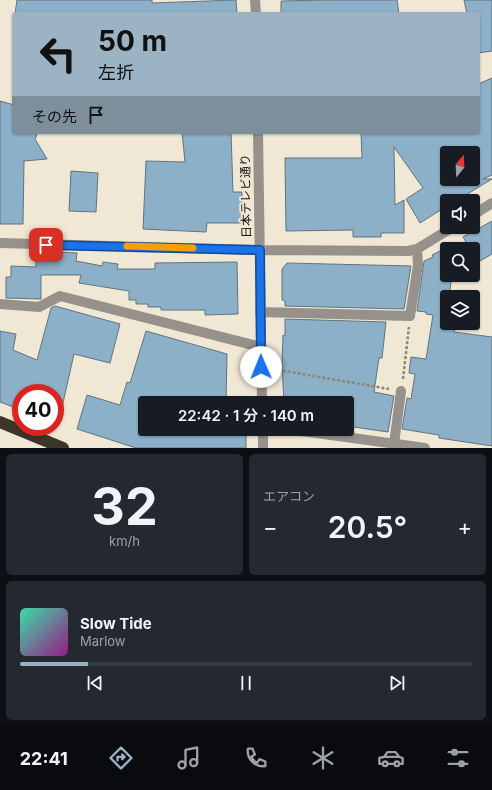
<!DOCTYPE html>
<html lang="ja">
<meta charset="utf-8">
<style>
:root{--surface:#171b24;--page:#242831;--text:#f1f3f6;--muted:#9ea1a6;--line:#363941;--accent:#9bb3c2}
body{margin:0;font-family:Inter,"Noto Sans JP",sans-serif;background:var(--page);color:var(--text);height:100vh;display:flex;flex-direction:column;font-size:15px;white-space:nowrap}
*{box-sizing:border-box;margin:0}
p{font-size:13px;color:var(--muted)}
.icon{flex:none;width:22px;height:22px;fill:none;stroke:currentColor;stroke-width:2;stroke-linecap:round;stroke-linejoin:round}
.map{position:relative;height:448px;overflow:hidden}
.details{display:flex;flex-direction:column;gap:6px;padding:6px;background:#0d0f14;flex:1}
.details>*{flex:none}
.top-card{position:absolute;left:12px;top:12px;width:468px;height:122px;border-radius:4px;box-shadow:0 1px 3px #0004;background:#9bb3c2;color:#111;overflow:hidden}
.needle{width:26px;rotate:18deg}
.buttons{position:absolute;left:440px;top:146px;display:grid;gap:8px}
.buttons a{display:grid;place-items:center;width:40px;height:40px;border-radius:4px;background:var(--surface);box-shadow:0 1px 3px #0004;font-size:20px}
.speed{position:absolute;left:12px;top:384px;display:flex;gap:8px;font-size:20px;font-weight:700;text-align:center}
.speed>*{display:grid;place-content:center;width:52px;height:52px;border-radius:50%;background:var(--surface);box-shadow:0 1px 3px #0004;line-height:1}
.speed .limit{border:6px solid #d22;background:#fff;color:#111}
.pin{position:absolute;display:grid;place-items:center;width:34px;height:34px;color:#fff;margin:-17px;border-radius:8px;box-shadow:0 2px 6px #0006}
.me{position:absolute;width:44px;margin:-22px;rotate:359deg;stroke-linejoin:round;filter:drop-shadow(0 0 3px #0008)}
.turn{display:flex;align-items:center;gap:14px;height:84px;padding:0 20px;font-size:18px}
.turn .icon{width:52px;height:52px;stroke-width:2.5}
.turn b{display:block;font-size:28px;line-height:34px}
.then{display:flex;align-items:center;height:38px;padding:0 20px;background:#0003;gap:8px;font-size:15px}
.big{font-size:30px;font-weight:600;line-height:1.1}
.details .widget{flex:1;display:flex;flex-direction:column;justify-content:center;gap:6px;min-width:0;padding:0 14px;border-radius:6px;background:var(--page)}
.details .dial{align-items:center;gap:0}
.dial b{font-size:52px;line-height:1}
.song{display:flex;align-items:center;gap:12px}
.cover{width:48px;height:48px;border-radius:6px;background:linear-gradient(135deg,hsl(160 70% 55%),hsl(310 70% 35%))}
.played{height:4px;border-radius:2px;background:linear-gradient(90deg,var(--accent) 15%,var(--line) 15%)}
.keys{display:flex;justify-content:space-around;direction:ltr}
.heat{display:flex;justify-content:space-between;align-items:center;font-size:22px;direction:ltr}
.details .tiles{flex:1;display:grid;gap:6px;grid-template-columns:1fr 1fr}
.widget:last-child{grid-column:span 2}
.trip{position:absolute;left:138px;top:396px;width:216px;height:40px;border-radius:4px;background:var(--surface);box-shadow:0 1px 3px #0004;font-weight:600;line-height:40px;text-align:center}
.dock{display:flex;height:64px;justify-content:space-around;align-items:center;background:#090b0e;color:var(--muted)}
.dock .icon{width:28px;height:28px}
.dock .current{color:var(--accent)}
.dock b{font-size:18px;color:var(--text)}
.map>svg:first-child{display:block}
</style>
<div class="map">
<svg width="492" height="448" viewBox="0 0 492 448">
<rect width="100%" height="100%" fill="#f1e7d5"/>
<path fill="#8cb0c8" stroke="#63737e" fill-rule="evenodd" d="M17,0H152V3L236,0L237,14H15Z
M324,0H397L399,14H281V1Z
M464,0H492V51L478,53V14H467Z
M492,78V175L483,179H492L456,201H447V206L420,223L406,199L423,188L394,147L395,205L404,200V233H381V237H353V230L286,231L285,158H362L361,132H478V84ZM447,153H473V179H447Z
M0,101L14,105V132H38L35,139L47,159L24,161L23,224H0Z
M182,132H231L233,192H242V223H207L206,232L143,229L146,161L185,162Z
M71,171L98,173L96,212L69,211Z
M492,221V254L473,265V249H470L463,237Z
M442,250L447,258V275H452L449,297H447V323H456L454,332L492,337V446L439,438V435L402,429L407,398L411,399L415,374L409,373L411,357L426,359L433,315L426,314V312L417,311L424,261L433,257L432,255Z
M36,251L77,253L76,261L102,266L103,262L118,264L117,269H155V263L237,262L238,314L205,315V310H161V307H148V304H136V300H129V291L79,283L81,275H41V299L6,298V277H11V266L36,267Z
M287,263L411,266L404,309L285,306V301L282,300V269Z
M55,306L120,324L110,363L74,354L60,416H55V393H21V410L0,402V331L16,334L13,350L37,360L51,308Z
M285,319L386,322L382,358H379L374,392L394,396L388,432L347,426V403H284L282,365L283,335L285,336Z
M146,331L227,354L226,403H145V429H223L246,435V448H136L77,429L87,395L120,405L127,382L130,383Z"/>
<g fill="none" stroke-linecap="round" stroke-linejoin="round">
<path stroke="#8c8579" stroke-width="2.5" stroke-dasharray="3 2" stroke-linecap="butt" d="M273,369L389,389
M403,379L409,327
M279,401L287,403"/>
<path stroke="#96928b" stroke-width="10" d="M255,0L256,14
M258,132L262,403
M473,215L492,203
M0,243L260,250L408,251L417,249L453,227
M0,304L39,307L60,296L261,347
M260,312L410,316L418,265L417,249
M263,429V448
M287,429L425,448
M394,444L401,391"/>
<path stroke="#3d3527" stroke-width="12" d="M0,422L63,448"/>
</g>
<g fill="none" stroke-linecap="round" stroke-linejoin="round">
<defs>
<path id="route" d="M46,245L260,250L261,367"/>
</defs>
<use href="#route" stroke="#114b97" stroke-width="10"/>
<use href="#route" stroke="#1a73e8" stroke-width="7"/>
<path stroke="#f59e0b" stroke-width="7" d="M127,246L193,248"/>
</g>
<g text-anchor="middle" stroke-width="4" stroke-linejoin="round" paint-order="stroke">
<g font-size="12" fill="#13100a" stroke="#f1e7d5">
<text transform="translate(246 196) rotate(-91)" y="4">日本テレビ通り</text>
</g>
</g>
</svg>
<div class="buttons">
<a><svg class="needle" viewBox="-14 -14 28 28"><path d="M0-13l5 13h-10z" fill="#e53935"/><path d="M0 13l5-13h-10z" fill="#9ea1a6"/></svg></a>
<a><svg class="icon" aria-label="sound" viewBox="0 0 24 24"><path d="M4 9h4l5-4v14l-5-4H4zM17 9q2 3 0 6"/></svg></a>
<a><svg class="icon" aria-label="search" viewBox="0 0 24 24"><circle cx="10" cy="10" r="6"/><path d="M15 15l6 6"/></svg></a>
<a><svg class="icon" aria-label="layers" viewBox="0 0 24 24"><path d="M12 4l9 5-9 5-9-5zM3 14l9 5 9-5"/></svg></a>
</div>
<div class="speed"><div class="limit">40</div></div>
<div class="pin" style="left:46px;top:245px;background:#d93025"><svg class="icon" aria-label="arrive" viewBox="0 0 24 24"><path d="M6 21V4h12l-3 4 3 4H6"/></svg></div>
<svg class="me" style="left:261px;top:367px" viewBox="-20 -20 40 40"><circle r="19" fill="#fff"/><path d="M0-13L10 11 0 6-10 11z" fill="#1a73e8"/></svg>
<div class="trip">22:42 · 1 分 · 140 m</div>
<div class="top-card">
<div class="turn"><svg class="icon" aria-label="left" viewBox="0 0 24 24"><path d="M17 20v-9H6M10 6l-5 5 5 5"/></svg><div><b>50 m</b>左折</div></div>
<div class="then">その先<svg class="icon" aria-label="arrive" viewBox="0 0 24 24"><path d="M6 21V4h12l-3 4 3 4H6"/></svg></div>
</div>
</div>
<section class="details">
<div class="tiles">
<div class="widget dial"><b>32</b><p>km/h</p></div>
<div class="widget"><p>エアコン</p>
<div class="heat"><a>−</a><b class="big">20.5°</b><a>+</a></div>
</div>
<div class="widget">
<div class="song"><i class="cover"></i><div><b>Slow Tide</b><p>Marlow</p></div></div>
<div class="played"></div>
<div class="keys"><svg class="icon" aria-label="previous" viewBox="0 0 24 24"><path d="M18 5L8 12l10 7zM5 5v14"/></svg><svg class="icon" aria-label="pause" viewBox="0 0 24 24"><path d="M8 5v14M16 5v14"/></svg><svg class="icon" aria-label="next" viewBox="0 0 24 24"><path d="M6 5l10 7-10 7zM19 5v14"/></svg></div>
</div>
</div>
</section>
<nav class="dock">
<b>22:41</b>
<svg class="icon current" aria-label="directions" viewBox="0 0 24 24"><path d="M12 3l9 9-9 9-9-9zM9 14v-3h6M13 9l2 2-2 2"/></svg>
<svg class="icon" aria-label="music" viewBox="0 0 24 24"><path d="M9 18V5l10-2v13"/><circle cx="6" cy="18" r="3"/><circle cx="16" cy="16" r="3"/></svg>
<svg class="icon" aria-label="phone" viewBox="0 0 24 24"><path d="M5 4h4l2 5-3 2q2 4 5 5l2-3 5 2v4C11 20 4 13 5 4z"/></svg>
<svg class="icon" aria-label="climate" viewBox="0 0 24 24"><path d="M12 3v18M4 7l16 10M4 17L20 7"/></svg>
<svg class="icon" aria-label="car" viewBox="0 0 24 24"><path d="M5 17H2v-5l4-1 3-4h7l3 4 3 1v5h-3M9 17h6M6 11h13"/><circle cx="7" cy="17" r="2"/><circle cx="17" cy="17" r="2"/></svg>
<svg class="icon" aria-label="filters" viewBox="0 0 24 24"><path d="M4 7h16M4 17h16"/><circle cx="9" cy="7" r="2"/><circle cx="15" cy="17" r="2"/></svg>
</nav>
